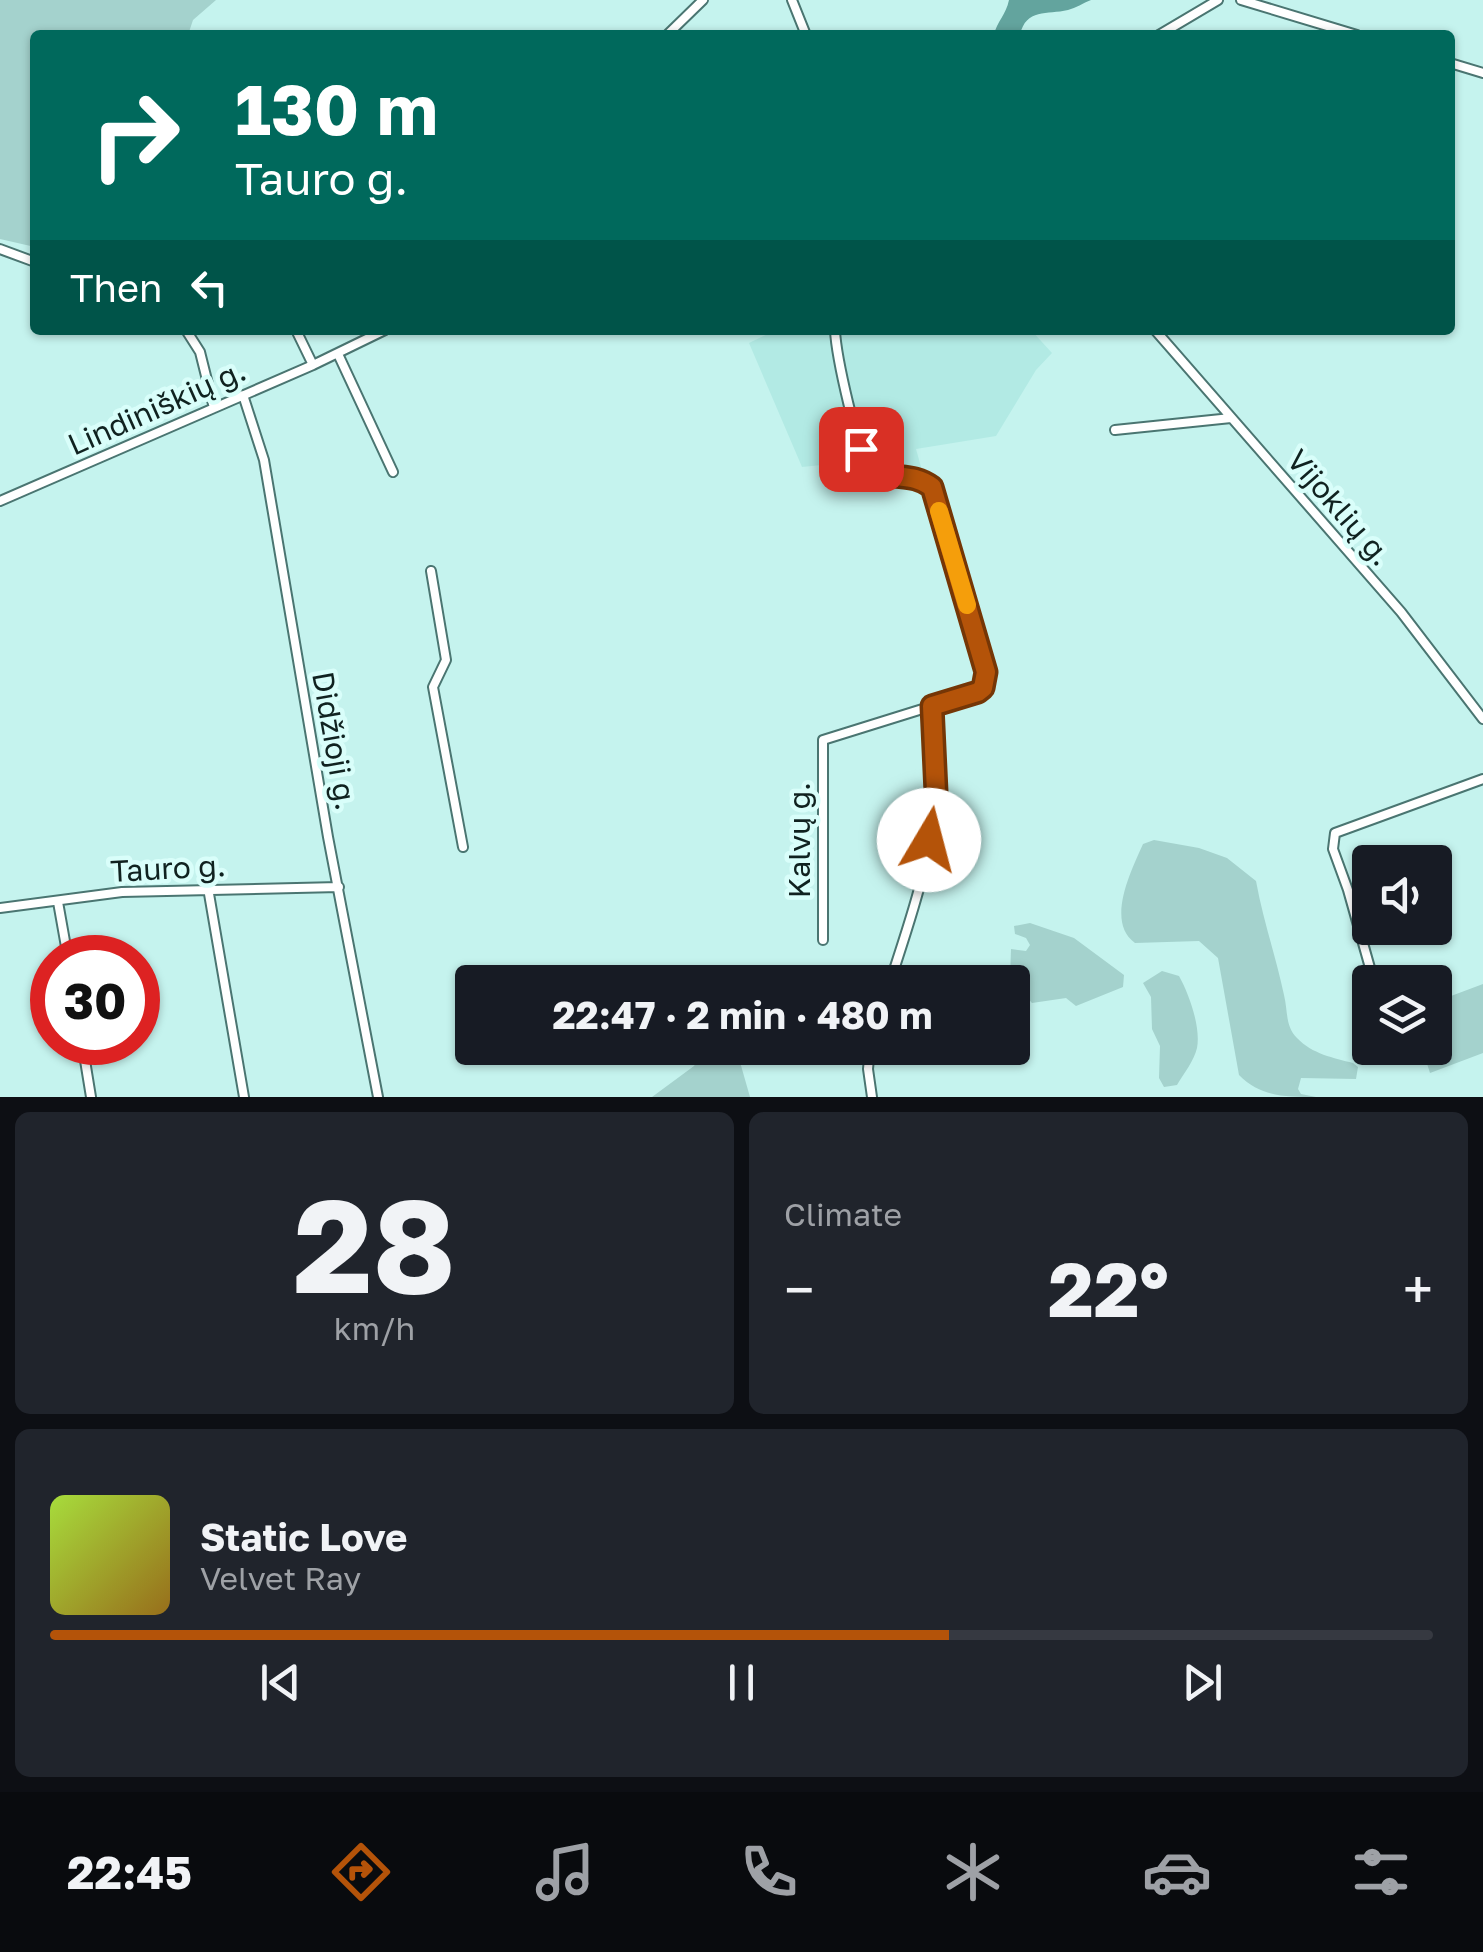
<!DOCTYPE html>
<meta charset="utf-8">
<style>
:root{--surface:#171b24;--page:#20242c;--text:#f1f3f6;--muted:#9ea1a6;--line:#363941;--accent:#b45309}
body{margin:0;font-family:"Golos Text",sans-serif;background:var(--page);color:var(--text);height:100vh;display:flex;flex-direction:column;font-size:38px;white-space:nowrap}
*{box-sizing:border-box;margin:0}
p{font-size:32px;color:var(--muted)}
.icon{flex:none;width:55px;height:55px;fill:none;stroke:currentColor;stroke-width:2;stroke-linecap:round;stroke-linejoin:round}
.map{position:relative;height:1097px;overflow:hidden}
.panel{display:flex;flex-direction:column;gap:15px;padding:15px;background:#0d0f14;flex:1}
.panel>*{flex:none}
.banner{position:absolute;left:30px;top:30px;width:1425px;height:305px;border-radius:10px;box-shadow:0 2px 8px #0004;background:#00695c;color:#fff;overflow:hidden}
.controls{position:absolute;left:1352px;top:845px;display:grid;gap:20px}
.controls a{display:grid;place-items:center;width:100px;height:100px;border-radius:10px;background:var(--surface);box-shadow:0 2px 8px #0004;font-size:50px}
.speed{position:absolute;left:30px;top:935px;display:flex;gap:20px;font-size:50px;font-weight:700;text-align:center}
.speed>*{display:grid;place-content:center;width:130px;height:130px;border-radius:50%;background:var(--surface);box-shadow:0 2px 8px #0004;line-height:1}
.speed .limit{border:15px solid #d22;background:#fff;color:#111}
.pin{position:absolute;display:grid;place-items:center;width:85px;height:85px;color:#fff;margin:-42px;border-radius:20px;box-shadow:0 5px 15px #0006}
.me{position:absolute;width:110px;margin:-55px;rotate:8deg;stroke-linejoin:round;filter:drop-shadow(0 0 8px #0008)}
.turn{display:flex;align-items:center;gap:35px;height:210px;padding:0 40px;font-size:45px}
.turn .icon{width:130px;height:130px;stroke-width:2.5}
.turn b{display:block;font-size:70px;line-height:85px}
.then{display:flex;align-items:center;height:95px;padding:0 40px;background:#0003;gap:20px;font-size:38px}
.big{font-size:75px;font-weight:700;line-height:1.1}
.panel .tile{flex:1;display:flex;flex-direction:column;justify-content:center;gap:15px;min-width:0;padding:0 35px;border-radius:15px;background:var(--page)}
.panel .dial{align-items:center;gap:0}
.dial b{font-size:130px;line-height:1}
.song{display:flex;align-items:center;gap:30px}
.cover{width:120px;height:120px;border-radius:15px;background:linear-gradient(135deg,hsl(80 70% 55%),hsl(40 70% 35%))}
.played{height:10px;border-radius:5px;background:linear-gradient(90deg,var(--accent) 65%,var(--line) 65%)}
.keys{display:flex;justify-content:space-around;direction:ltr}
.heat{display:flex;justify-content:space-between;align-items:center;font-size:55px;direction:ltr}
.panel .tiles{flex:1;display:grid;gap:15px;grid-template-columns:1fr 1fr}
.tile:last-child{grid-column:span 2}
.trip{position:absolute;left:455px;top:965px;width:575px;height:100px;border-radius:10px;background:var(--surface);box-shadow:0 2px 8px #0004;font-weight:700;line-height:100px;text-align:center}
.dock{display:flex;height:160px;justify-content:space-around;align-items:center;background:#090b0e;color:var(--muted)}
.dock .icon{width:70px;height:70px}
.dock .active{color:var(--accent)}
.dock b{font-size:45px;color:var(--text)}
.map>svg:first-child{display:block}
</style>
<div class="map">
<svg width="1483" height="1097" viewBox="0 0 1483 1097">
<rect width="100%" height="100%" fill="#c5f3ee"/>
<path fill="#b2eae4" d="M776,330H1031L1052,353L1036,370L996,436L916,449L923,474L886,468L871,460L802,467L749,343Z"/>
<path fill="#a4d2cd" d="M0,0H216L193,20L188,35H35V247L0,239Z
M1154,840L1199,848L1227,858L1256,881C1263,920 1276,957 1284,995C1288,1011 1285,1026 1297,1038C1312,1054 1334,1058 1353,1063L1358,1067L1356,1079L1301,1078L1298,1089L1301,1094L1316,1097C1285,1097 1261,1097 1239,1075L1218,958L1199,941L1135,943C1105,922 1132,869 1143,844Z
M1030,923L1074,938L1124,975L1123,987L1076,1006L1066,998L1032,1003L1010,979L1011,949L1026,951L1030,945L1026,938L1015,934L1014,926Z
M1162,971L1179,976C1189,994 1201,1027 1197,1048C1194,1061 1184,1073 1177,1085L1164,1087L1159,1078L1160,1046L1152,1029L1151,997L1143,983Z
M1483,984V1053L1430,1073L1422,1048H1435V1002Z
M706,1048H736L750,1097H652L694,1066Z"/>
<path fill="#63a49e" d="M1009,0H1091C1083,3 1076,8 1068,10C1047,15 1026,8 1020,35H994C997,21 1006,15 1009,0Z"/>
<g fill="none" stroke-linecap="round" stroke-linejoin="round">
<defs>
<path id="minor" d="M792,0L806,35
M1241,0L1357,35
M667,35L703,0
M1159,35L1218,0
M1450,63L1483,73
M0,249L35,262
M186,330L200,352L214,408
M296,330L313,365
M1155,330L1401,612L1483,719
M338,354L393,472
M243,395L264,460L328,837L378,1097
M1115,430L1231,418
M0,501L313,365L385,330
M431,571L446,660L433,687L463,847
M208,888L244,1097
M58,902L68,958
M0,908L122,892L339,887
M823,940V740L977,692L986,681L974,628L932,487C915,474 888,482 872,469C857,456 836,353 835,330
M890,982C910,921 932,858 936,792C938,764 934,735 932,706
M1374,982L1348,890L1333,849L1335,833L1483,779
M82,1042L91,1097
M870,1048L868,1069L872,1097"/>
</defs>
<use href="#minor" stroke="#4a7571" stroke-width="12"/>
<use href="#minor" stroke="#fff" stroke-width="8"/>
</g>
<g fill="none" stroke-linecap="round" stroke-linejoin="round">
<defs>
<path id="route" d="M861,449C879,491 904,466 932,487L986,672L983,688L978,692L932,706L936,792L929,840"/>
</defs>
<use href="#route" stroke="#753606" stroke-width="25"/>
<use href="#route" stroke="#b45309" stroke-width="18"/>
<path stroke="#f59e0b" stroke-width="18" d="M939,511L967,605"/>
</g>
<g text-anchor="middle" stroke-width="9" stroke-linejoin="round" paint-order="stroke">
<g font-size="30" fill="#102220" stroke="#d9fefa">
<text transform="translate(157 408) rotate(-24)" y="10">Lindiniškių g.</text>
<text transform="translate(1339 508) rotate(49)" y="10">Vijoklių g.</text>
<text transform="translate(334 741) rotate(80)" y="10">Didžioji g.</text>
<text transform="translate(800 840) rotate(-90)" y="10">Kalvų g.</text>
<text transform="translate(168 869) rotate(-3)" y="10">Tauro g.</text>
</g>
</g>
</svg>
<div class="controls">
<a><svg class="icon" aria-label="sound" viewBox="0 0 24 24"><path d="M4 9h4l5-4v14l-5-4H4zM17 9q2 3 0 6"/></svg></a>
<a><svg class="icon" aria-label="layers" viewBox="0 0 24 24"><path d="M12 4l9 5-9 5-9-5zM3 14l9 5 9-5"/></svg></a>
</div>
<div class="speed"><div class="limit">30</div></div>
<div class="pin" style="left:861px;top:449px;background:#d93025"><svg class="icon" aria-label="arrive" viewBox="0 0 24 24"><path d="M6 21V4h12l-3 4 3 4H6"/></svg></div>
<svg class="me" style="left:929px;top:840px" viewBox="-20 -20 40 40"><circle r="19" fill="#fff"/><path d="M0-13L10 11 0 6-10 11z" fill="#b45309"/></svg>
<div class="trip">22:47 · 2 min · 480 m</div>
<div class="banner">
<div class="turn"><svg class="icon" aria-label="right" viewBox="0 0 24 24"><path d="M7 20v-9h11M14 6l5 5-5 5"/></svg><div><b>130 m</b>Tauro g.</div></div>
<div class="then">Then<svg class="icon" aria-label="left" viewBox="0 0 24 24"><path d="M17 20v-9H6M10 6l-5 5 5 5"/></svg></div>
</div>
</div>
<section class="panel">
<div class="tiles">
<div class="tile dial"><b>28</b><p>km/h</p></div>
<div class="tile"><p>Climate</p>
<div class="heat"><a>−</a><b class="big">22°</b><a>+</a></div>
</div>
<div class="tile">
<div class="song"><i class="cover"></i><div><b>Static Love</b><p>Velvet Ray</p></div></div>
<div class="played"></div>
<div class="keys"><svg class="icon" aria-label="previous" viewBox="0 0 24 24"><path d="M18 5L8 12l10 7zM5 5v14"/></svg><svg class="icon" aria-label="pause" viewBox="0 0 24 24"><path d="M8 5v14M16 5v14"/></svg><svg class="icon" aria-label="next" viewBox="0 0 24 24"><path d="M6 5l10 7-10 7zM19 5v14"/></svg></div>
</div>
</div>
</section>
<nav class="dock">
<b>22:45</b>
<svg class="icon active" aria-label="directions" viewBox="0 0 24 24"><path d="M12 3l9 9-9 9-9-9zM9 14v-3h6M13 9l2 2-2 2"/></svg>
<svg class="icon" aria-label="music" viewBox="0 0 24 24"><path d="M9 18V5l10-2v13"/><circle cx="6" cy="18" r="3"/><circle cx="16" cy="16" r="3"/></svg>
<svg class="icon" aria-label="phone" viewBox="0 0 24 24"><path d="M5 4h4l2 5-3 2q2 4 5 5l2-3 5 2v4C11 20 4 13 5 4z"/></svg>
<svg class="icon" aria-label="climate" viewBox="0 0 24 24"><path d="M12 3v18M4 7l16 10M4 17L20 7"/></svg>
<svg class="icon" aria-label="car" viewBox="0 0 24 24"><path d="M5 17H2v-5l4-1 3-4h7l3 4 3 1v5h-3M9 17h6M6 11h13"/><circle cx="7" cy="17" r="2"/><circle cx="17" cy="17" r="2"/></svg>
<svg class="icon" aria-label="filters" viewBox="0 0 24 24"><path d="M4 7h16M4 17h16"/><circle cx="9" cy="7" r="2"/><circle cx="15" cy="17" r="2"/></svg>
</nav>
